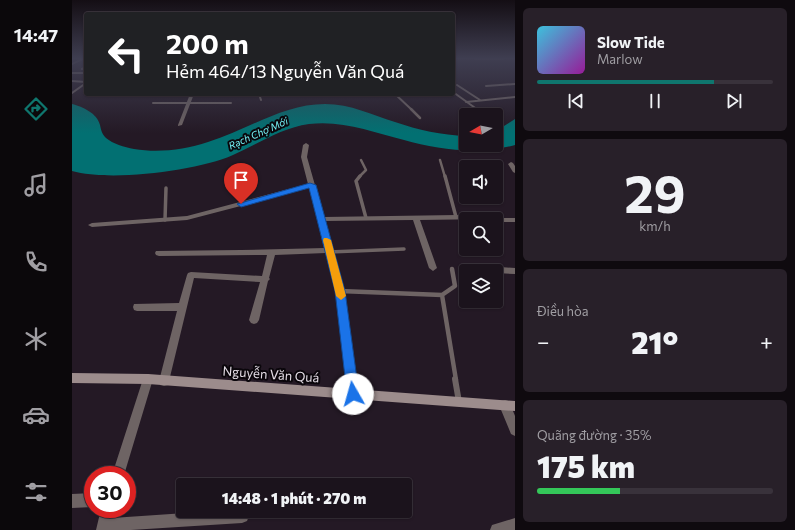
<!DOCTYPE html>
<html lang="vi">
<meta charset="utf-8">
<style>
:root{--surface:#1b131c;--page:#282029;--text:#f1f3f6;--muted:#a09ea3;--line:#39323b;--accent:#0f766e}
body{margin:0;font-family:Commissioner,sans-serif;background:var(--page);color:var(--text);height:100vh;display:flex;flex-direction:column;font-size:15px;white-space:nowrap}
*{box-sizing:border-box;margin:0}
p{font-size:13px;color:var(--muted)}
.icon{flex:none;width:22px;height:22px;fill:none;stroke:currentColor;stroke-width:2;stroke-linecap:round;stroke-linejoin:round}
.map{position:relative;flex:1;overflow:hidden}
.panel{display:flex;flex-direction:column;gap:8px;padding:8px;background:#0f0a0f;width:280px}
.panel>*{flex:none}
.guide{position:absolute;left:12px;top:12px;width:371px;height:84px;border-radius:4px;box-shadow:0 1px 3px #0004,0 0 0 1px var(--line);background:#202124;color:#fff;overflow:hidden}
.needle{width:26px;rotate:260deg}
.tools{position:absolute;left:387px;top:108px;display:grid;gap:8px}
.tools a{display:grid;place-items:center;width:44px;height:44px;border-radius:4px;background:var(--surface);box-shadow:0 1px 3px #0004,0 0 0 1px var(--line);font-size:20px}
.speed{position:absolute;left:12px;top:466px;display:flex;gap:8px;font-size:20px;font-weight:700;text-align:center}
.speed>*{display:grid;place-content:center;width:52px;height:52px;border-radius:50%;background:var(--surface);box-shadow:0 1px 3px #0004,0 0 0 1px var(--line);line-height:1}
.speed .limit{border:6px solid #d22;background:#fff;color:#111}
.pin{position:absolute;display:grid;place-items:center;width:34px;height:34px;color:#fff;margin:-41px -17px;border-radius:50% 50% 50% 0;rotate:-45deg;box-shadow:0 0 4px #0007}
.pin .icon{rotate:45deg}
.me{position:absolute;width:44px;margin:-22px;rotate:353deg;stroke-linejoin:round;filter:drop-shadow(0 0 3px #0008)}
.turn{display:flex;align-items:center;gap:14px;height:84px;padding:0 16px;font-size:18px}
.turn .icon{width:52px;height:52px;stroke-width:2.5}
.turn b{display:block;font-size:28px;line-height:34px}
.big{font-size:30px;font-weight:800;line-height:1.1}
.panel .tile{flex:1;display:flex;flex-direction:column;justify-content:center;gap:6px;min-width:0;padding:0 14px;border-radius:6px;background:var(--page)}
.panel .dial{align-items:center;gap:0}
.dial b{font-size:52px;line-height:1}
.song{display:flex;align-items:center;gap:12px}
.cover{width:48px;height:48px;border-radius:6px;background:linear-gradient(135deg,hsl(190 70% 55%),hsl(300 70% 35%))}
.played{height:4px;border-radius:2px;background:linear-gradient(90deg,var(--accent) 75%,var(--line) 75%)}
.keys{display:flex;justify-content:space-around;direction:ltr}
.heat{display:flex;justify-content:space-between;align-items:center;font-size:22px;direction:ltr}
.charge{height:6px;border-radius:3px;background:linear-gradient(90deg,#34c759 35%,var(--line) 0)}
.trip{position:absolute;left:104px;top:478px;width:236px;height:40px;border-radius:4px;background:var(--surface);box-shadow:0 1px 3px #0004,0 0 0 1px var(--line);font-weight:800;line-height:40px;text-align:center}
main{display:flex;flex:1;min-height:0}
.tabs{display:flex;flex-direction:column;width:72px;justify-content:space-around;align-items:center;background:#0b080b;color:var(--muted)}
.tabs .icon{width:28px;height:28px}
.tabs .selected{color:var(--accent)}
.tabs b{font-size:18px;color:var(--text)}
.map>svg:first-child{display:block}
</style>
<main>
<nav class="tabs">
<b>14:47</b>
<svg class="icon selected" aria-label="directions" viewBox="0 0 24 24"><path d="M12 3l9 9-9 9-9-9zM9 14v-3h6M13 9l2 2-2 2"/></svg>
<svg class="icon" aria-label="music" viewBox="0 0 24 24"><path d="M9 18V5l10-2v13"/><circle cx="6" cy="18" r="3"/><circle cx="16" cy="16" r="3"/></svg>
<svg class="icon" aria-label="phone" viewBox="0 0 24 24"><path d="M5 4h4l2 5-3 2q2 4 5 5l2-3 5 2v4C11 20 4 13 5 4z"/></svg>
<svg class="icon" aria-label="climate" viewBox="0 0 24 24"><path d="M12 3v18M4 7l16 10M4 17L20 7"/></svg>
<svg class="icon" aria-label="car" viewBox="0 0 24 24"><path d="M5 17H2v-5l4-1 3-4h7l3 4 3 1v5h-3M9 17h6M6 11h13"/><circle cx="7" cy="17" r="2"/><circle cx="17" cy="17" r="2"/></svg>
<svg class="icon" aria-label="filters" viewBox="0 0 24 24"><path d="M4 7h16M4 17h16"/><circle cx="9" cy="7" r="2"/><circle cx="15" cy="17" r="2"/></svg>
</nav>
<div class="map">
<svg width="443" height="530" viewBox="0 0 443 530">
<rect width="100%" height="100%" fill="#241925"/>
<path fill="#027072" d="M0,104C11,107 25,113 28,125C29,130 30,134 34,138C41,144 52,147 62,149C86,153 112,150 136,142C175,130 211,104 253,104C279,104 300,115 323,122C346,130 370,135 394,136V145H424V131L443,119V145C408,155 367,150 332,140C300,132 271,120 237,124C209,128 186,144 161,155C125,171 38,182 0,171Z"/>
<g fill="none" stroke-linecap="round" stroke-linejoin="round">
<path stroke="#6e6464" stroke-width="2" d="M403,59H431
M10,69L14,67
M0,73H14
M385,85L408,100
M414,86L443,84
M381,92L406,110
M0,93L14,83
M187,94L189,100
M226,94L227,96
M323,94L340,110
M394,102L443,97
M81,103H159"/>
<path stroke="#6e6464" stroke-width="2.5" d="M339,109L348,118
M404,109L412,115
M368,160L373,177
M287,177L294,170L289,160"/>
<path stroke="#6e6464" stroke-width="3.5" d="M288,176L284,181L294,218
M373,176L384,217
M93,220L94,188
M257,252L332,249"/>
<path stroke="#6e6464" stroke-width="4.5" d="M380,269L383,286L370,295L384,380
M268,291L370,295"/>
<path stroke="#6e6464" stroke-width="6" d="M383,379L387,402"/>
<path fill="#6e6464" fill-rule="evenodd" d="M8,59H13L0,65V63Z
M0,80L14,81V83L0,82Z
M118,94H122L110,125L106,126V125Z
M234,143L237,145L235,157L252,217L384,215L414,217L418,219L348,220L365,268L361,271L357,268L341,220L253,221L272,291L286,394L285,398L281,399L277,398L276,394L264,291L254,253L203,255L197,278L198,279L196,281L187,320L185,323L182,324L179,323L177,320L188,282L122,278L97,381L96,385L92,386L88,385L87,381L105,311H65L62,310L61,307L62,304L107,303L115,275L116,273L119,272L190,276L195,255L87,256L84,255L83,253L84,251L169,250L253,248L237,188L115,220L20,227L16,225L20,223L115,216L236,184L229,157L231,145Z
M439,162L441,163L443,166V173L441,172L436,164Z
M424,218H443V222H424V219H421Z
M415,266L443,268V274L424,273V271H412L411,269L412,267Z
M76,374L80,376L81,379L52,475H40L71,379L72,376Z
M433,400L437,401L443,416V436L439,434L427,405L429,401Z
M21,493V507L0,508V494Z
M29,509H43L40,518L143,511H174L177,516L175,521L170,523L59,530H24Z
M443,518V530H418L420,525Z"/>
<path fill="#9c8c8c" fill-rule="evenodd" d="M0,373L76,374L443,401V411L76,384L0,383Z"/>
</g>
<linearGradient id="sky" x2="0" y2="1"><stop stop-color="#140e14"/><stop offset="0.44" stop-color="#3f3e51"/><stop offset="1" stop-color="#3f3e51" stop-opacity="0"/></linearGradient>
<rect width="443" height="133" fill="url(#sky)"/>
<path fill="#1a73e8" stroke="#114b97" d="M238,183L244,185L273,291L287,394L285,398L281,400L277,398L275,394L263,291L237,188L169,207L165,204Z"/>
<path fill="#f59e0b" d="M252,238H255L259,240L274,296L269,300L264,296L251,240Z"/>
<g text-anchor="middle" stroke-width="4" stroke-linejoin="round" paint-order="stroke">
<g font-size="10" font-style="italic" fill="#77f7fa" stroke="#0a060b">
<text transform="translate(186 133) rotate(-24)" y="4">Rạch Chợ Mới</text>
</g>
<g font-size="13" fill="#e3dce5" stroke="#0a060b">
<text transform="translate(199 374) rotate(4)" y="5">Nguyễn Văn Quá</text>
</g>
</g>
</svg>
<div class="tools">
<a><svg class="needle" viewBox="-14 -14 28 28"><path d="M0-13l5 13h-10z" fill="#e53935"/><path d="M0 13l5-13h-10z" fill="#a09ea3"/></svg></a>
<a><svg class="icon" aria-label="sound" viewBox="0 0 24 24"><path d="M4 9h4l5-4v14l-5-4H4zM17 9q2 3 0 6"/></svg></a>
<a><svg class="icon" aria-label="search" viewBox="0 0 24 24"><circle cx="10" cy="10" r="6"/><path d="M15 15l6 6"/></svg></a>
<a><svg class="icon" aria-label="layers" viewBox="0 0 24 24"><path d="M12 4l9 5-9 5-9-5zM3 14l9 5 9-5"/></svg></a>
</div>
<div class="speed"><div class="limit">30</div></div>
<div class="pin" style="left:169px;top:204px;background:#d93025"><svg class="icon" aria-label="arrive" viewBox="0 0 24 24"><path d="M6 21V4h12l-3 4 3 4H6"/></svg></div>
<svg class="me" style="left:281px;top:394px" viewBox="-20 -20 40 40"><circle r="19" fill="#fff"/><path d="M0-13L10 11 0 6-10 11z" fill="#1a73e8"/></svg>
<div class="trip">14:48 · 1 phút · 270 m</div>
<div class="guide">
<div class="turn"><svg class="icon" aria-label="left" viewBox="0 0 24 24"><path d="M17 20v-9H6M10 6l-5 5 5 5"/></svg><div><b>200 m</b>Hẻm 464/13 Nguyễn Văn Quá</div></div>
</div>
</div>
<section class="panel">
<div class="tile">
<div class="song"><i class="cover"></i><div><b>Slow Tide</b><p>Marlow</p></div></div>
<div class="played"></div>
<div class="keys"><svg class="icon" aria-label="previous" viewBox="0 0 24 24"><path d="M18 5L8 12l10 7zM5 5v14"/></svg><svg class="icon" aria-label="pause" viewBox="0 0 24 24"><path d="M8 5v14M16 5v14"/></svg><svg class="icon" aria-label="next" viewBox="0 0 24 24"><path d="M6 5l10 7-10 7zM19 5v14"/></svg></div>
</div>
<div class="tile dial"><b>29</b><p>km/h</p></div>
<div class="tile"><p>Điều hòa</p>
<div class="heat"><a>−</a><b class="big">21°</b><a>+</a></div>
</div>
<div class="tile"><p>Quãng đường · 35%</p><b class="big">175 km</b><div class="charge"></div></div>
</section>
</main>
